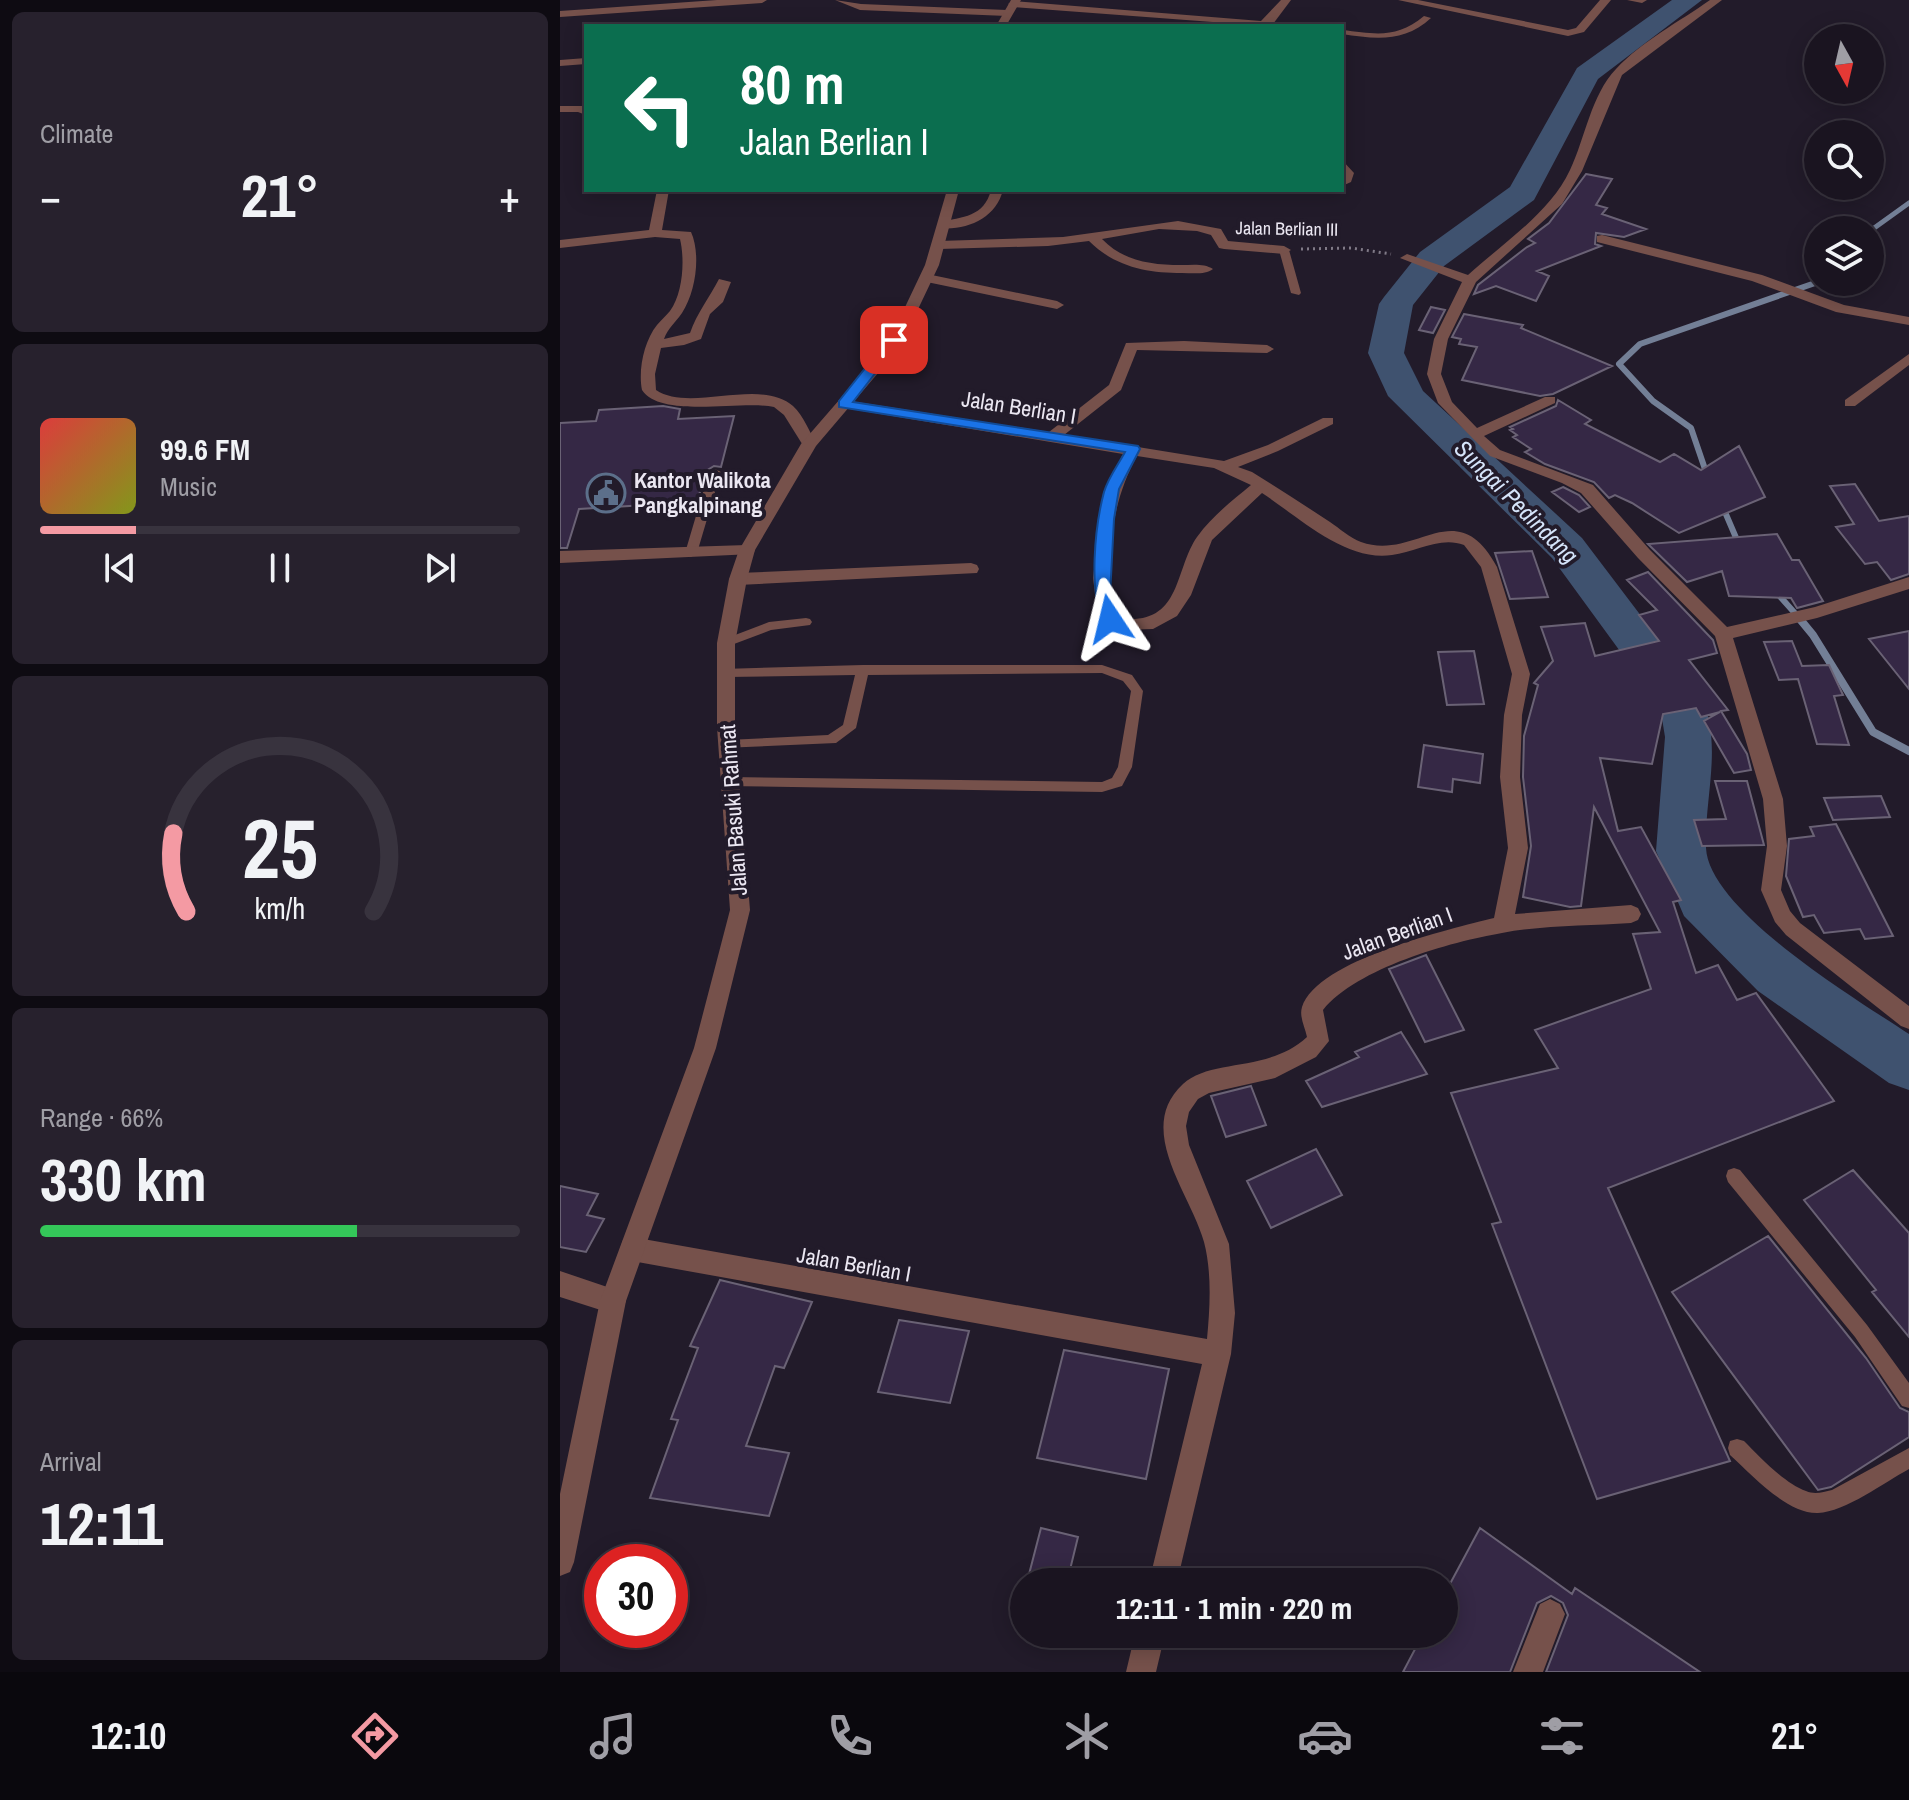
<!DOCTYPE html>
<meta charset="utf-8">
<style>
:root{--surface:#1a1420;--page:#27212d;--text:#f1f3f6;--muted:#9f9ea5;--line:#38333e;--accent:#f49aa3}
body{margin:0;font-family:"Archivo Narrow",sans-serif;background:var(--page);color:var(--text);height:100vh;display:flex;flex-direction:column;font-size:30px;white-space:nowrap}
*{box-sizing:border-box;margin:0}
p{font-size:26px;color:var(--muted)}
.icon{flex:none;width:44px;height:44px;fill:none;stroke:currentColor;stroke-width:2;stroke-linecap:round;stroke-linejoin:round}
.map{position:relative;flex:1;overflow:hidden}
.panel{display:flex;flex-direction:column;gap:12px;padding:12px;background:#0e0b12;width:560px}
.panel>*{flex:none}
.banner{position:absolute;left:24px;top:24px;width:760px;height:168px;border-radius:0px;box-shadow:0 4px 20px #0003,0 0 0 2px var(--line);background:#0b6e4f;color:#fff;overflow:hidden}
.needle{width:52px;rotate:172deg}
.controls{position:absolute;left:1244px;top:24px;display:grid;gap:16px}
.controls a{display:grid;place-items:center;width:80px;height:80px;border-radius:50%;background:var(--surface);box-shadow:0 4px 20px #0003,0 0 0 2px var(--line);font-size:40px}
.speed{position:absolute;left:24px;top:1544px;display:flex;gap:16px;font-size:40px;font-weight:700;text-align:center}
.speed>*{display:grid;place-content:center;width:104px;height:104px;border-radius:50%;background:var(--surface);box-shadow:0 4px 20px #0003,0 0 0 2px var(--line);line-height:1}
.speed .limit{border:12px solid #d22;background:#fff;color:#111}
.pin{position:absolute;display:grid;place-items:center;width:68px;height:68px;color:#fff;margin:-34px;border-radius:16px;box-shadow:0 4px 12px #0006}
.me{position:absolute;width:88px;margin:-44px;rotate:350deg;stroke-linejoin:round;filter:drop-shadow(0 0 6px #0008)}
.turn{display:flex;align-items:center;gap:28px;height:168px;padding:0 24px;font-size:36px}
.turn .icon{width:104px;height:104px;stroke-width:2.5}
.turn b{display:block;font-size:56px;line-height:68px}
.big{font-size:60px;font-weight:700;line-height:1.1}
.panel .widget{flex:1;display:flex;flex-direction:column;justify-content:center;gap:12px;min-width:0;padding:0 28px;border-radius:12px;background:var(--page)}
.panel .dial{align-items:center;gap:0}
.dial svg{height:208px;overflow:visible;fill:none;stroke:var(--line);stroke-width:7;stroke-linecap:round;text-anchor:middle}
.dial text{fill:var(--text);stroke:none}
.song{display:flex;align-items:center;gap:24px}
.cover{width:96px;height:96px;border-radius:12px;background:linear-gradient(135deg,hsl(0 70% 55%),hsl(70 70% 35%))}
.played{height:8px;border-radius:4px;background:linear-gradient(90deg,var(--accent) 20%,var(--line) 20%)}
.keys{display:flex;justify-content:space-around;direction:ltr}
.heat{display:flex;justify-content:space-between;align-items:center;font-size:44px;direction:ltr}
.charge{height:12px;border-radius:6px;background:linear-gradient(90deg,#34c759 66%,var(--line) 0)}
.trip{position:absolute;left:450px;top:1568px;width:448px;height:80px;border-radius:40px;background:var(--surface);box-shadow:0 4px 20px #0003,0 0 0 2px var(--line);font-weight:700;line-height:80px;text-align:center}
.dock{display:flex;height:128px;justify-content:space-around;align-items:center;background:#0a080d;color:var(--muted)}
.dock .icon{width:56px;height:56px}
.dock .selected{color:var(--accent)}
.dock b{font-size:36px;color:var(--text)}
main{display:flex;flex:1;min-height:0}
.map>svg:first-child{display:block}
</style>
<main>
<section class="panel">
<div class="widget"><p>Climate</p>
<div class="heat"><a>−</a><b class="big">21°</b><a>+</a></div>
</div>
<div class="widget">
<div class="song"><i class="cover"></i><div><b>99.6 FM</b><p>Music</p></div></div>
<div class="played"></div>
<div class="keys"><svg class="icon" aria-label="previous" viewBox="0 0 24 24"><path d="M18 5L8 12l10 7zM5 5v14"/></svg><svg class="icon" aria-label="pause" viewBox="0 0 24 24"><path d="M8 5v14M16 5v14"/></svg><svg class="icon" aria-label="next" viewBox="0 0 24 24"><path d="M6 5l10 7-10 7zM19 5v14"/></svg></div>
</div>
<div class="widget dial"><svg viewBox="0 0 100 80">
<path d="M14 69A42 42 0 1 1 86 69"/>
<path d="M14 69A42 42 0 0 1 9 39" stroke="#f49aa3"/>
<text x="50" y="56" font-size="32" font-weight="700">25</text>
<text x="50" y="72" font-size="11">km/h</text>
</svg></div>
<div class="widget"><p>Range · 66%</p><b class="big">330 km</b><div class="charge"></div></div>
<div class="widget"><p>Arrival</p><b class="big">12:11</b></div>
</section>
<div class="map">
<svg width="1349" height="1672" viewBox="0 0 1349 1672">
<rect width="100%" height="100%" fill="#221b2a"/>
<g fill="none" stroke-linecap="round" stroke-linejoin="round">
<path stroke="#737f96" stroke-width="5" d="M1310,231L1349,203"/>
<path stroke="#737f96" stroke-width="6" d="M1147,475L1131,428L1093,401L1059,364L1080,344L1258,282
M1162,505L1180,547
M1216,592L1241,620"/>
<path stroke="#737f96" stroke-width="8" d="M1239,618L1253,635L1313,732L1349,751"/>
<path fill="#3f526f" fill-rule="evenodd" d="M1112,0H1142L1038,79L974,200L884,266L853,305L844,353L863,391L1022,538L1138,691C1165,739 1144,796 1146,848C1149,911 1299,1001 1349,1034V1090L1329,1083L1198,991L1124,916L1096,851L1105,737L1100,706L992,558L828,396L808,353L819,304L824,297L860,252L950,187L1017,68Z"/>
</g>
<path fill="#352845" stroke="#6a6275" stroke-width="2" d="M1026,174L1052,179L1036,205L1047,208L1042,214L1086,229L1064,237L1036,233L1035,244L1041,246L977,271L989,276L976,301L936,286L914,294L918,285L967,247L975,243L968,239L989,223Z
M871,307L885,310L873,333L859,330Z
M904,314L963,325L961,328L1052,366L993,394L980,396L902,380L917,347L899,344L901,339L892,337Z
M998,400L1031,420L1025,424L1100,462L1114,454L1141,470L1179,446L1205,497L1119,533L1072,503L1055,495L1049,498L1034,482L985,464L965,452L971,449L953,437L957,435L950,430L953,429L950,427L996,406Z
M103,406L120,409L118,419L174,416L161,467L154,466L146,471L137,502L19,509L7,548H0V423L36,421L39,410Z
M1295,484L1319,521L1349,516V574L1331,580L1317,562L1305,564L1276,527L1294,524L1270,486Z
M1003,487L1019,495L1030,507L1019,512L992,492Z
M1217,534L1232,560H1239L1263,601L1237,608L1231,598L1169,596L1162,571L1127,582L1088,544Z
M972,551L988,597L950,599L935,553Z
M1088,572L1153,640L1157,653L1129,660L1168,710L1161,711L1187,754L1191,770L1174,773L1144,721L1160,712L1141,717L1136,708L1103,714L1092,764L1040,758L1058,831L1081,827L1121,900L1113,902L1136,973L1158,965L1177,1000L1196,993L1274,1101L1048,1188L1170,1461L1037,1499L932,1224L941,1222L891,1093L998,1068L975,1030L1091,989L1073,934L1100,932L1034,807L1021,906L1010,907L963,897L971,846L963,777L964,736L978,685L974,683L993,661L981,627L1025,623L1035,656L1099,641L1079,615L1097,610L1067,580Z
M1349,631V689L1309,639Z
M1232,641L1242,666L1269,665L1283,695L1274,696L1289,745L1257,744L1238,679L1219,680L1204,642Z
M914,651L924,704L887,705L878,652Z
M864,745L923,754L920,783L893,779L892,792L858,787Z
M1155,781H1187L1204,845L1142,846L1134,820L1166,819Z
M1321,796L1330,817L1273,820L1264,798Z
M1276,824L1333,936L1305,939L1300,929L1264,933L1254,915L1243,917L1226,876L1229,839L1254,836L1250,827Z
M866,955L904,1030L865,1042L829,969Z
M841,1032L867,1074L762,1107L746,1081L799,1057L795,1052Z
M691,1086L706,1125L666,1137L651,1096Z
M756,1149L782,1195L711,1228L687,1181Z
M1293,1170L1349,1233V1337L1312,1292L1316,1290L1244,1200Z
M0,1186L38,1194L27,1215L44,1219L26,1252L0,1247Z
M1208,1236L1306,1358L1340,1408L1349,1412V1437L1271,1487L1258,1490L1112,1292Z
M160,1280L252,1302L224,1368L215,1366L186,1446L229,1453L209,1516L90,1498L118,1420L111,1419L138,1348L130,1346Z
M339,1320L409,1331L390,1403L318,1392Z
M504,1350L609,1369L586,1479L477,1458Z
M481,1528L518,1537L507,1582H467Z
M920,1528L1012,1594L1015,1588L1140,1672H986L1008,1615L1003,1603L991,1596L977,1603L950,1672H843L863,1634H884V1595Z"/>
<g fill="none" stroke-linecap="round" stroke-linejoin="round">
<path stroke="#807a87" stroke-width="3" stroke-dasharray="2 4" stroke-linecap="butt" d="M741,249L791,248L831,254"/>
<path fill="#76514b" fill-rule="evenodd" d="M864,16L871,18C844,43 815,39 782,34V30C816,34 836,39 864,16Z
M704,22L729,26H701V22Z
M724,247L729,250L741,293L739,295L731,293L719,250Z
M155,469L161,472L137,553L131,557L127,556L125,553L149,472Z
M246,618L250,619L252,622L250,625L211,630L166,647L160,643L162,640L209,622Z
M303,665H542L572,675L583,691L572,767L562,786L542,792L165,786L163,782L170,777L542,782L552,778L558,767L571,691L563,681L542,673L308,675L296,728L276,743L162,748L160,745L167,740L268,735L283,725L295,675L166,677L162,675L160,672L162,669Z
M1174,1168L1180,1170L1307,1325L1349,1383V1408L1342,1406L1295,1337L1168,1182L1166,1176L1168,1170Z
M1177,1439L1184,1441C1200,1457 1225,1484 1246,1491C1255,1495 1263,1492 1272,1490L1349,1448V1469C1325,1482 1285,1512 1258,1513C1227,1514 1192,1475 1170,1455L1168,1448L1170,1441Z"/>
<path fill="#76514b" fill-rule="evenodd" d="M157,0H207L202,3L0,17V11Z
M275,0L301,4L447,10L452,13L447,16L300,10Z
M721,0H731L713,24L706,26L453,7L448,4L453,1L701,21Z
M838,0H858L1008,30L1016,28L1040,0H1051L1024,32L1008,36Z
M1067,0H1087L1082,3Z
M1150,0H1162L1062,75L1022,171L1002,204L916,282L888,339L881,374L892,402L917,428L985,397H995V403L924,436L940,450L1033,485L1090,550L1167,627L1255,607L1349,577V589L1257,618L1173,638L1223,799L1227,846L1221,890L1230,911L1240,923L1349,1006V1029L1341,1026L1226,935L1215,922L1201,890L1207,846L1203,799L1155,636L1078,558L1021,493L1002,483L930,456L878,403L867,374L874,339L902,282L840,258L847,254L908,275C943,243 990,213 1010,170C1025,139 1031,95 1056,69C1082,41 1119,22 1150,0Z
M26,58V64L0,66V60Z
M0,106H24L26,115L18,112H0Z
M782,160L794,173L791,182L782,186Z
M97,190H109L102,230L131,232C141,254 136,292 122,313C116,322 108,328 104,339L130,333C137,313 149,298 159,279L171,282L163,302L150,314L141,339L124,345L101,348L95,374L96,390C130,413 200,377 233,406C244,416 249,432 257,444L254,447H244L224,415L214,407C181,400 101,419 82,390C78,370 84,341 97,325C101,320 106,316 110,311C123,293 125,260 120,239L95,237L0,248V240L89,230Z
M431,190H443C436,218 407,231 379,228V222C403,217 424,217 431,190Z
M618,221L661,229L668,241L724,246L731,250L724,254L664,249L659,248L651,235L637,231L599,229L542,239C563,261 591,265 621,265C632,265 644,263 653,269C645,275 633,273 622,273C587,273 555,267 529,241L488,246L379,249L372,245L379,241L503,237Z
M1042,235L1202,275L1284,305L1349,317V325L1276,312L1192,281L1037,242V236Z
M367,274L497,301L504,305L497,309L362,281L360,278Z
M624,341L707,345L714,349L707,353L577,350L561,390L504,435L664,461L708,445L763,418H773V424L718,451L678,467L692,472C718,488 744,505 770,522C779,528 790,538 801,542C856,562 896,491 937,567L970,674L962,715L960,777L968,848L955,914L1071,905L1078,908L1081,914L1078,920L1071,923C1029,926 984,925 942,933C890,942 797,968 763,1010L769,1041L756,1057L715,1078L649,1093L638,1099L629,1112L626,1126L629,1145L669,1244L675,1313L671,1354L617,1582H589L642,1364L72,1261L63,1258L60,1249L63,1240L72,1237L647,1339C650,1307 652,1273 644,1242C631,1194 574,1129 623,1084C651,1058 708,1073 747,1037C745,1027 739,1017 742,1007C757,960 890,929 934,918L948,848L940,777L944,715L952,674L921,567L904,545C880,536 856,552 832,555C785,562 739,517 702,493L652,540L631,595L617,616L593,629L560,630L544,623L537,610L533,578L543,493L563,454L284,408L277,404L284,400L489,432L549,385L566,343ZM577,456L654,468L691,485C672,501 652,516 637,537C616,567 621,616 575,619C565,620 559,619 554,610C544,559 552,501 577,456Z
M1349,354V365L1295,406H1285V400Z
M187,545L195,550L193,554L0,563V551Z
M411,563L417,565L419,569L417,573L178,585L169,579L178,573Z
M0,1271L62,1292L66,1301L62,1310L53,1314L0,1297Z
M990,1599L1000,1604L1005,1614L983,1672H953L980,1604Z
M575,1634H605L596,1672H566Z"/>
<path fill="#76514b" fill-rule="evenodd" d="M451,0H461L446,26H436Z
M387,190H399L379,265L351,324L330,359L256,446L195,550L187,579L175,643V727L190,910L156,1048L66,1301L14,1562L10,1572L0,1576V1494L40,1301L134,1048L170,910L157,727V643L169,579L179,550L241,444L319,354L337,324L365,265Z"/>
</g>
<path fill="#1a73e8" stroke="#114b97" stroke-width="2" d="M334,336L341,340L293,402L578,446L580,449L559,489L554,519L550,596L558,619L555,623H544C528,592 535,526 544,492C548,478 558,465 565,452L279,407V401L330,337Z"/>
<defs>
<symbol id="civic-ring" viewBox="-11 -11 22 22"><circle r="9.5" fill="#221b2a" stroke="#5c6f8a" stroke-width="1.5"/><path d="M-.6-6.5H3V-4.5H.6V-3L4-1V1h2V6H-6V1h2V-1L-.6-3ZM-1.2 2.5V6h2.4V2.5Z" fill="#5c6f8a"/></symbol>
</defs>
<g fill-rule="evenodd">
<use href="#civic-ring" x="24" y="471" width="44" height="44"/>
</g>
<g text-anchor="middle" stroke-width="8" stroke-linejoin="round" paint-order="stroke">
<g font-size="18" fill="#ebe7f2" stroke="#221b2a">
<text transform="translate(727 229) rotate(1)" y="6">Jalan Berlian III</text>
</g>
<g font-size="22" fill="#ebe7f2" stroke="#221b2a">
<text transform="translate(459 407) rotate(9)" y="8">Jalan Berlian I</text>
<text transform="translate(173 810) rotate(-94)" y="8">Jalan Basuki Rahmat</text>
<text transform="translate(837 933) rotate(-20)" y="8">Jalan Berlian I</text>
<text transform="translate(294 1264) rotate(10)" y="8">Jalan Berlian I</text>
</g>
<g font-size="22" font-weight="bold" fill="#ebe7f2" stroke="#221b2a" text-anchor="start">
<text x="74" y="488">Kantor Walikota<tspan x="74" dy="25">Pangkalpinang</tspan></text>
</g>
<g font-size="24" font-style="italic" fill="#d5e4fa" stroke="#221b2a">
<text transform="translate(956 502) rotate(45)" y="8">Sungai Pedindang</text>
</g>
</g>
</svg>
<div class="controls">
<a><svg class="needle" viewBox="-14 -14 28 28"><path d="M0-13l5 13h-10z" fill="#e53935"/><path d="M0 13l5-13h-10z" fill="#9f9ea5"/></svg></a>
<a><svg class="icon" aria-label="search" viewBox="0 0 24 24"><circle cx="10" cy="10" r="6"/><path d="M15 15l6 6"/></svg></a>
<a><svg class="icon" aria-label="layers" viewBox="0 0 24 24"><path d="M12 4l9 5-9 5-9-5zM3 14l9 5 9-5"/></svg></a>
</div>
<div class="speed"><div class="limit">30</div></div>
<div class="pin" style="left:334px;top:340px;background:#d93025"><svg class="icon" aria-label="arrive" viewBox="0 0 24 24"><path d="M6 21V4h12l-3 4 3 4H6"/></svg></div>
<svg class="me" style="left:550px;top:619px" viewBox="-20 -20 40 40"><path d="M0-17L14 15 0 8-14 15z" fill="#1a73e8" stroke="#fff" stroke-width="4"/></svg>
<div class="trip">12:11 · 1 min · 220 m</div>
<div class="banner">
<div class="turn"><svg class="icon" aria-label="left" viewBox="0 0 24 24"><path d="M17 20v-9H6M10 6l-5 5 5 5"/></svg><div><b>80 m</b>Jalan Berlian I</div></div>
</div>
</div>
</main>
<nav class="dock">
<b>12:10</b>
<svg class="icon selected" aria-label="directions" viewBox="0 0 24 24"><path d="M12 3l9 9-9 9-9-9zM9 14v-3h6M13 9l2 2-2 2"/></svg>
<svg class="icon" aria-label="music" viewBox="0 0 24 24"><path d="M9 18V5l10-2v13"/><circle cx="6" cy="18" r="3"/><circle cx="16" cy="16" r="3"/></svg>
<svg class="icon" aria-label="phone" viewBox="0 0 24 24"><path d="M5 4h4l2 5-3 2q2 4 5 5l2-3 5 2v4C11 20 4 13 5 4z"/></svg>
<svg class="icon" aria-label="climate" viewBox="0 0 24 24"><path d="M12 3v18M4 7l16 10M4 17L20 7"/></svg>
<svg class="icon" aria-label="car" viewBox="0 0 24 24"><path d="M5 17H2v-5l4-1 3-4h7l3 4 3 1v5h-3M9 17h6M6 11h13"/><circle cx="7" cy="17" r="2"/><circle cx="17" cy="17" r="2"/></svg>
<svg class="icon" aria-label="filters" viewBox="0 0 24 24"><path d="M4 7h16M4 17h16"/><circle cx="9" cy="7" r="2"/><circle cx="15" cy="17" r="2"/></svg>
<b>21°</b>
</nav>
